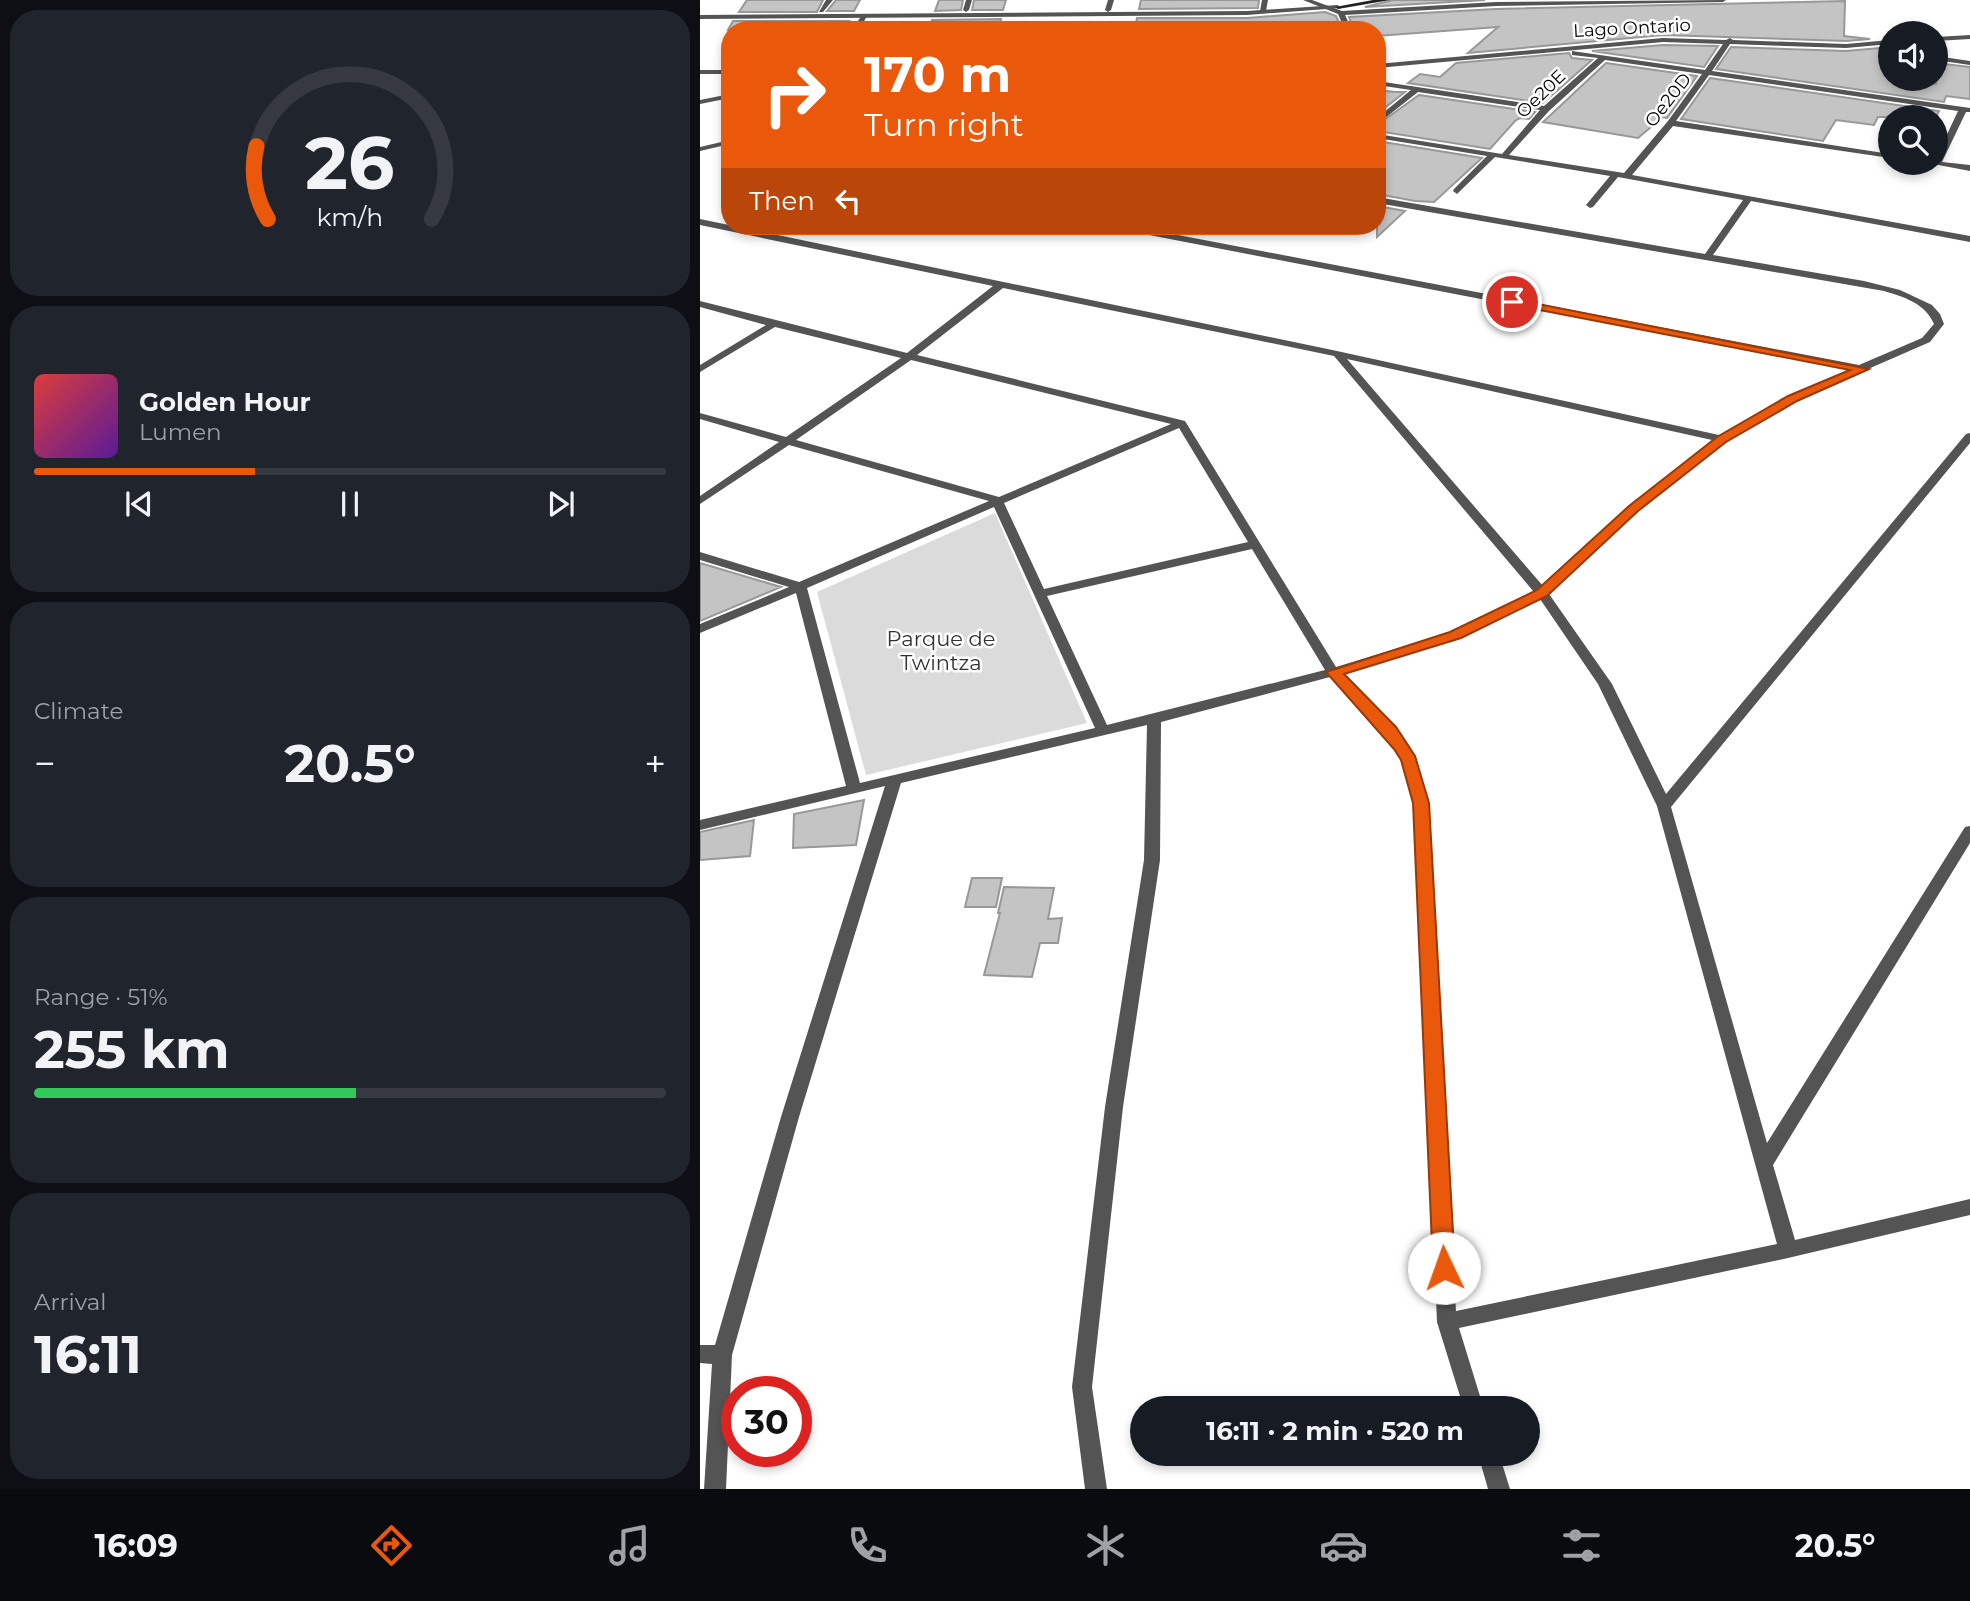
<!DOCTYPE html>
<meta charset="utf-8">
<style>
:root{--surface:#171b24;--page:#20242c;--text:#f1f3f6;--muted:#9ea1a6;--line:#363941;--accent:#ea580c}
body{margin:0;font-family:Montserrat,sans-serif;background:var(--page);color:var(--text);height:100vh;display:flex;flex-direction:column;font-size:26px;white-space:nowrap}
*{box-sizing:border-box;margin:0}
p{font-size:23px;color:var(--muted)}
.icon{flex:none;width:38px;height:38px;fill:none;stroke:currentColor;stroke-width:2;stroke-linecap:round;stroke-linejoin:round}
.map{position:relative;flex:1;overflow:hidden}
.panel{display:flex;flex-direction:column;gap:10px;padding:10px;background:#0d0f14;width:700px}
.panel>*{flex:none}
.banner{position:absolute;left:21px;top:21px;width:665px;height:214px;border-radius:28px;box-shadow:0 4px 10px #0003;background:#ea580c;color:#fff;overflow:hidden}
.controls{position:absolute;left:1178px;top:21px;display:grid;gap:14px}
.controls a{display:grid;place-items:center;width:70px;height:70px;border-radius:50%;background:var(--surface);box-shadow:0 4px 10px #0003;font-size:35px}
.speed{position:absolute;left:21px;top:1376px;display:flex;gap:14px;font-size:35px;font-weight:700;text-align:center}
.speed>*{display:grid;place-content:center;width:91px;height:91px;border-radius:50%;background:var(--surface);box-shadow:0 4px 10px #0003;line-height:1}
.speed .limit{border:10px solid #d22;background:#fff;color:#111}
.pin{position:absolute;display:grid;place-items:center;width:60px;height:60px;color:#fff;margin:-30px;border:4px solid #fff;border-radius:50%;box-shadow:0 2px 7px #0007}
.me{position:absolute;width:77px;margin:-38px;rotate:357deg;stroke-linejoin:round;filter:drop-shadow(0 0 5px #0008)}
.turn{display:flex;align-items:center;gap:24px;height:147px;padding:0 28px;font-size:32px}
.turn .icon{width:91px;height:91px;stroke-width:2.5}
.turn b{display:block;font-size:49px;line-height:60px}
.then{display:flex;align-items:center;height:66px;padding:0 28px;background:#0003;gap:14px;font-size:26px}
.big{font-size:52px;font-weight:700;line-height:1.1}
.panel .widget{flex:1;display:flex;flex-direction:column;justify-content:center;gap:10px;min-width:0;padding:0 24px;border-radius:28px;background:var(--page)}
.panel .dial{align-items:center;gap:0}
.dial svg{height:182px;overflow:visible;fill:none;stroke:var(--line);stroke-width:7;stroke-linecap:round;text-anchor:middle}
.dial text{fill:var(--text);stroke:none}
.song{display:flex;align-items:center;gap:21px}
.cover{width:84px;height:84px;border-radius:10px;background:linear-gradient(135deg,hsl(0 70% 55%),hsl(270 70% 35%))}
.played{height:7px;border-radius:4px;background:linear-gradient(90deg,var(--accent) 35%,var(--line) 35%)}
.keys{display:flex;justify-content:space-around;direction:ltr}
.heat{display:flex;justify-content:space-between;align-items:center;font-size:38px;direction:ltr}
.charge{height:10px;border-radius:5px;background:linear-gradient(90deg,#34c759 51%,var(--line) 0)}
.trip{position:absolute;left:430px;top:1396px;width:410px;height:70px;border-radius:35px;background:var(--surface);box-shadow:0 4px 10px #0003;font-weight:700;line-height:70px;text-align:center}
.menu{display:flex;height:112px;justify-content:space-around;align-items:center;background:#090b0e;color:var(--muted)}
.menu .icon{width:49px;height:49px}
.menu .current{color:var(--accent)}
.menu b{font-size:32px;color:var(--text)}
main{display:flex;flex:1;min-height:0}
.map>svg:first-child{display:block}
</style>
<main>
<section class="panel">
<div class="widget dial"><svg viewBox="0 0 100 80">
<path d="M14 69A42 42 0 1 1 86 69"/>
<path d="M14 69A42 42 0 0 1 9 37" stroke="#ea580c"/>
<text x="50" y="56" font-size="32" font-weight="700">26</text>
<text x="50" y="72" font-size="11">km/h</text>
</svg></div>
<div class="widget">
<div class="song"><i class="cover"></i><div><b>Golden Hour</b><p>Lumen</p></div></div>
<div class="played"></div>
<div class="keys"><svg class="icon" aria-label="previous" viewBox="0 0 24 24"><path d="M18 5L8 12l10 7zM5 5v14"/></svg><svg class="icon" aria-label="pause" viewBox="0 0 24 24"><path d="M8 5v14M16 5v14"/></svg><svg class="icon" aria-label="next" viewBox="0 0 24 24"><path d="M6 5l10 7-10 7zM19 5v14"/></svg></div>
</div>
<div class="widget"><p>Climate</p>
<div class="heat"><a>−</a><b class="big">20.5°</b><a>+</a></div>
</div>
<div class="widget"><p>Range · 51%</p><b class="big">255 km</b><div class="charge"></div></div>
<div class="widget"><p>Arrival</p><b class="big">16:11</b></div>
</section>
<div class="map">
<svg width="1270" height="1489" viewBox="0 0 1270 1489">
<rect width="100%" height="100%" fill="#fff"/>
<path fill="#dbdbdb" d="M295,513L387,723L166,775L117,592Z"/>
<path fill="#c4c4c4" stroke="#989898" stroke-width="2" d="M47,0H123L117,12H39Z
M136,0H160L154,11H127Z
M239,0H263L261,10L235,11Z
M274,0H306L303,10H272Z
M441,0H559L558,8L439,9Z
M693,0H785L665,7Z
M1145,1L1144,36L1170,39L1146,41L963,35L768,53L798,27L677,36V30H654L649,17L796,9Z
M625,12L636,16L642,30H435L437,18H547Z
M301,19L299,30H229L232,20Z
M33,21H149L144,30H28Z
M963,45L1018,46L1004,67L892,51Z
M1031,47L1146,51L1190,47V79L1236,84V63L1270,67V99L1246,96L1244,102L1016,69Z
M869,53L872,58L892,60L843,103L708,83L720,74L740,77L756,63Z
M906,63L997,76L967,118L963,117L938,138L843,122Z
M1010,78L1239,111L1236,117H1178L1174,125L1136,120L1123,141L981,119Z
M677,90L695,92H705L677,114Z
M719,95L835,112L829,119L820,118L815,121L790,149L677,131V125Z
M677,141L782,158L734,202L715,201L677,194Z
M677,206L705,211L677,237Z
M0,563L81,587L0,621Z
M164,800L156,845L93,848L94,814Z
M54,820L50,856L0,860V832Z
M272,878H302L296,907H265Z
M304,887L354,888L348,919L362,918L358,943H340L332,977L284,975L300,913H298Z"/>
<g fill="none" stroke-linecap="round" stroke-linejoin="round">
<path fill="#545454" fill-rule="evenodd" d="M126,0H133L123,12H119Z
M266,0H272L269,10L266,12L263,10Z
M408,0H414L411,10L408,12L405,10Z
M562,0H568L566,11L563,13L560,11Z
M603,0H612L642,11L796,2L1026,0L1023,2L796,6L645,15L652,30H645L638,14Z
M162,15L167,16L159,30H152Z
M1270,35V39L1236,41V37Z
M963,38L1026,40L1030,38L1033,40L1146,44L1190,40V44L1146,48L1030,44L1012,71L1270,108V112H1266L1242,162L1270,165V171L1228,163H1236V158L1258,111L1009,75L976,121L1190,154V158L973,126L932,175L1270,236V242L1051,201L1013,255L1164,281L1200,290L1232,305L1240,314L1244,324L1230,342L1097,400L1025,441L938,510L849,594L912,684L966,794L1266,434L1270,433V443L971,807L1067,1143L1265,827L1270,826V843L1073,1165L1095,1240L1270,1199V1215L1088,1258L759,1328L784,1409H764L737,1322L714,803L702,760L685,734L630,677L461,722L460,860L423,1107L392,1387L407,1489H385L372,1387L405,1107L444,860L447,725L201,783L99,1117L32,1355L26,1489H4L12,1364L0,1363V1345H15L81,1117L185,786L0,830V820L146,786L96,593L0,633V624L89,587L0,560V552L99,582L289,501L89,445L0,504V496L79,442L0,419V413L86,437L201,358L75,327L0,372V365L66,325L0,307V301L207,353L293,286L0,225V219L637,351L1019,435L1089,396L1149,370L418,229L414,226H431L1159,365L1222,338L1234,324C1225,303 1204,297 1184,291L677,203V197L1005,254L1043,200L918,177L893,207L890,208L886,205L910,176L795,157L757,194L753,191L754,189L787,156L677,138V134L802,154L840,110L718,92L680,122H677V118L711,90L677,85V81L844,106L898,58L872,55V51L1005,70L1023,44L963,42L677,68V64ZM905,60L1002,74L968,121L924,173L809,155L849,111ZM303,288L634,356L834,592L751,632L636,667L485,421L217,355ZM647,359L1012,440L930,506L843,586ZM211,360L471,424L299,497L96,440ZM479,428L548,542L344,589L304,503ZM294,507L395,728L160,783L107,588ZM552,549L625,670L407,725L347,596ZM840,599L898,684L957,806L1077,1244L756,1311L728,803L716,760L695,728L642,674L761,638Z
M1236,56L1270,61V65L1236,60Z
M0,70H30V74H0Z
M30,94V98L0,104V100Z
M30,140V144L0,151V147Z
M778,1454H799L810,1489H788Z"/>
<path fill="#545454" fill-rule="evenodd" d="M638,5L640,8L547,15L0,19V15L547,11Z"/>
<path fill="#212121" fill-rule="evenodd" d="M673,0H690L638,9L635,7Z"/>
</g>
<path fill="#ea580c" stroke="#983908" stroke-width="2" d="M812,299L1169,369L1097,401L1026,442L938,511L847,596L761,638L644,674L696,727L715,756L729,803L755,1268L752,1274L744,1277L736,1274L733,1268L713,803L701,760L694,749L626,672L750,632L837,590L929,506L1017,437L1088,396L1150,370L808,304V300Z"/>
<g text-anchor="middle" stroke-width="5" stroke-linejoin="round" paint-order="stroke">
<g font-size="18" fill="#000" stroke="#fff">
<text transform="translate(932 28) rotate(-3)" y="6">Lago Ontario</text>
<text transform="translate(841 94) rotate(-44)" y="6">Oe20E</text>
<text transform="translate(968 100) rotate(-52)" y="6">Oe20D</text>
</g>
<g font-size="21" fill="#323232" stroke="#fff">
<text x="241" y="646">Parque de<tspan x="241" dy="24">Twintza</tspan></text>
</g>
</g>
</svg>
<div class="controls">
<a><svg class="icon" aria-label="sound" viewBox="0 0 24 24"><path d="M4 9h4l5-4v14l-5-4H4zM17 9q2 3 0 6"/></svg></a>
<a><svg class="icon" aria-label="search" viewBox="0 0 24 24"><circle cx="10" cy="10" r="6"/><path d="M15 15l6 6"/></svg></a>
</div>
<div class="speed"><div class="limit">30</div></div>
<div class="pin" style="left:812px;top:302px;background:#d93025"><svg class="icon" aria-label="arrive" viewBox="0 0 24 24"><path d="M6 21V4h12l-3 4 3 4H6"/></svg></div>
<svg class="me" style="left:744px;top:1268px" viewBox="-20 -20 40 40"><circle r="19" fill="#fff"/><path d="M0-13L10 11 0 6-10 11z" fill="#ea580c"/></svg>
<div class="trip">16:11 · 2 min · 520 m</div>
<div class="banner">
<div class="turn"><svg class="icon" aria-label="right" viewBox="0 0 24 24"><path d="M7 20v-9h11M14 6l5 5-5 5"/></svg><div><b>170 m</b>Turn right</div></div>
<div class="then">Then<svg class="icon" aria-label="left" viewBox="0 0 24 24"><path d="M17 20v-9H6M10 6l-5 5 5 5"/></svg></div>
</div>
</div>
</main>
<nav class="menu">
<b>16:09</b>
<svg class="icon current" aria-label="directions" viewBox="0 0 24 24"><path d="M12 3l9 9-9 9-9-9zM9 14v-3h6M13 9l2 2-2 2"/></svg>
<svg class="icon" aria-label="music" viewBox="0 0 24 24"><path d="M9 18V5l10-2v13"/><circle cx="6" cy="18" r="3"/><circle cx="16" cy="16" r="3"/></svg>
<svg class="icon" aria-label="phone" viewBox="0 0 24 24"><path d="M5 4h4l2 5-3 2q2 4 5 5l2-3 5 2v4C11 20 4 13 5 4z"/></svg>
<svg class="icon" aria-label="climate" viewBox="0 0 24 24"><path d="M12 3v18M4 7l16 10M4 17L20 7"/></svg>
<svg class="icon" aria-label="car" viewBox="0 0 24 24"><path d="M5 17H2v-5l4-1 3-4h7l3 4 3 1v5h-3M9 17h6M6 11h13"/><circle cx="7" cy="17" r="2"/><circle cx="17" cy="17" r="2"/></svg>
<svg class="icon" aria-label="filters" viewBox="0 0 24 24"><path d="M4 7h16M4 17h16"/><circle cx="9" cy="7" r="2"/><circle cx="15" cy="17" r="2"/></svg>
<b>20.5°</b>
</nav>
